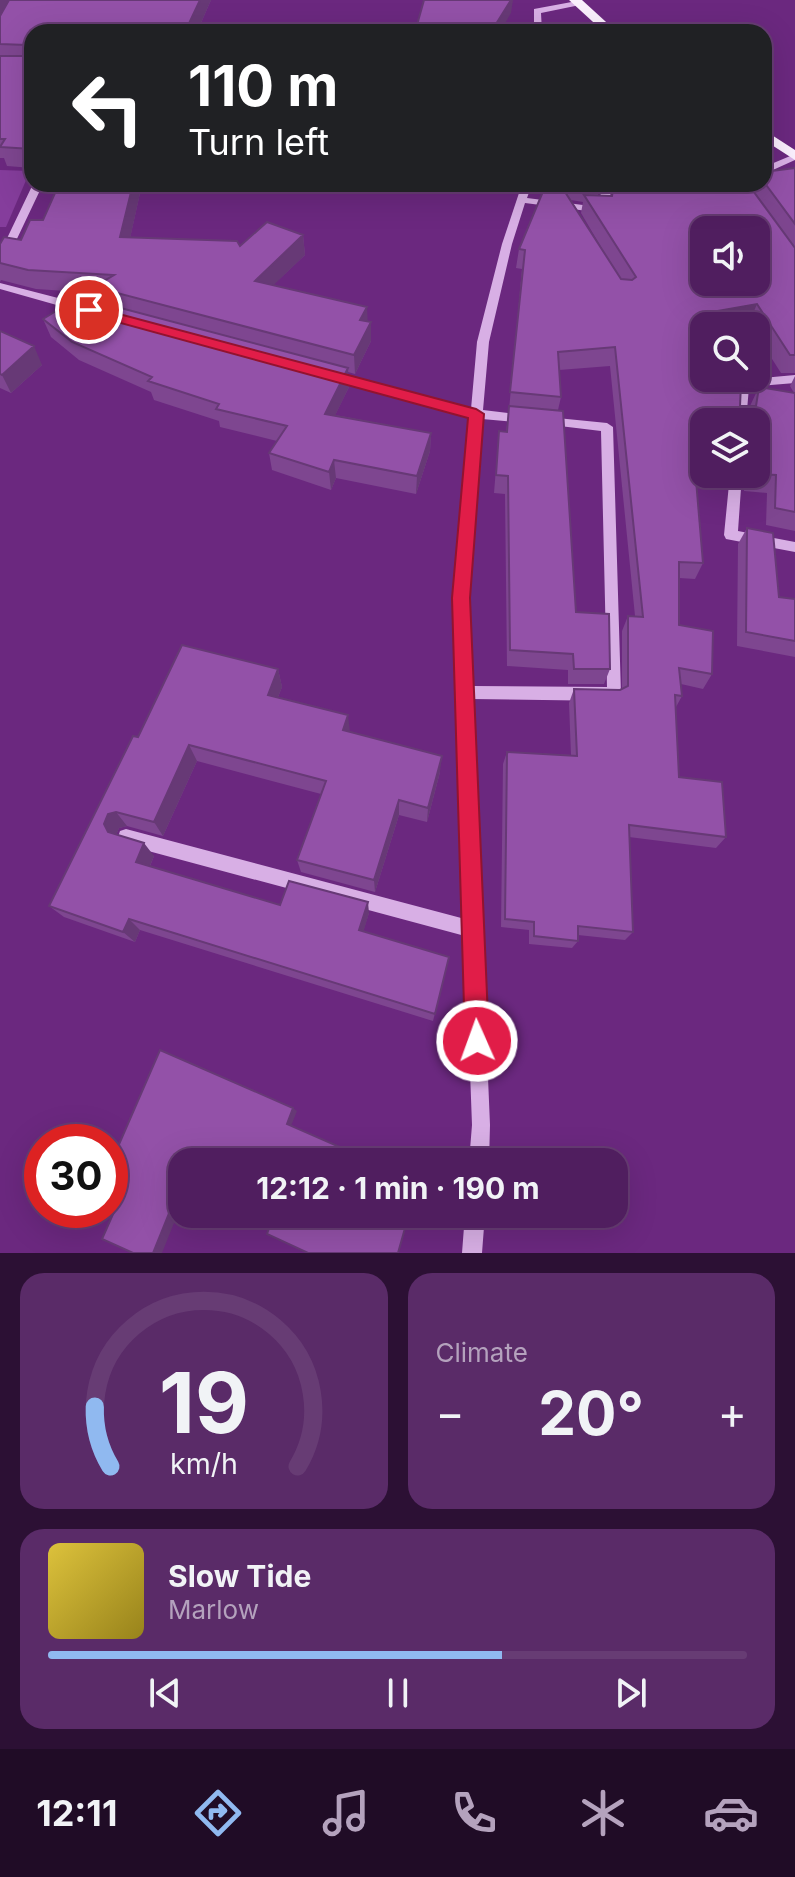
<!DOCTYPE html>
<meta charset="utf-8">
<style>
:root{--surface:#501e5f;--page:#5a2b68;--text:#f1f3f6;--muted:#b4a2bd;--line:#673c74;--accent:#90b9f0}
body{margin:0;font-family:Inter,sans-serif;background:var(--page);color:var(--text);height:100vh;display:flex;flex-direction:column;font-size:30px;white-space:nowrap}
*{box-sizing:border-box;margin:0}
p{font-size:26px;color:var(--muted)}
.icon{flex:none;width:44px;height:44px;fill:none;stroke:currentColor;stroke-width:2;stroke-linecap:round;stroke-linejoin:round}
.map{position:relative;height:1253px;overflow:hidden}
.panel{display:flex;flex-direction:column;gap:20px;padding:20px;background:#2c1034;flex:1}
.panel>*{flex:none}
.hud{position:absolute;left:24px;top:24px;width:748px;height:168px;border-radius:24px;box-shadow:0 8px 32px #0002,0 0 0 2px var(--line);background:#202124;color:#fff;overflow:hidden}
.fabs{position:absolute;left:690px;top:216px;display:grid;gap:16px}
.fabs a{display:grid;place-items:center;width:80px;height:80px;border-radius:16px;background:var(--surface);box-shadow:0 8px 32px #0002,0 0 0 2px var(--line);font-size:40px}
.speed{position:absolute;left:24px;top:1124px;display:flex;gap:16px;font-size:40px;font-weight:700;text-align:center}
.speed>*{display:grid;place-content:center;width:104px;height:104px;border-radius:50%;background:var(--surface);box-shadow:0 8px 32px #0002,0 0 0 2px var(--line);line-height:1}
.speed .limit{border:12px solid #d22;background:#fff;color:#111}
.pin{position:absolute;display:grid;place-items:center;width:68px;height:68px;color:#fff;margin:-34px;border:4px solid #fff;border-radius:50%;box-shadow:0 2px 8px #0007}
.me{position:absolute;width:88px;margin:-44px;rotate:358deg;stroke-linejoin:round;filter:drop-shadow(0 0 6px #0008)}
.turn{display:flex;align-items:center;gap:28px;height:168px;padding:0 32px;font-size:36px}
.turn .icon{width:104px;height:104px;stroke-width:2.5}
.turn b{display:block;font-size:56px;line-height:68px}
.big{font-size:60px;font-weight:700;line-height:1.1}
.panel .tile{flex:1;display:flex;flex-direction:column;justify-content:center;gap:12px;min-width:0;padding:0 28px;border-radius:24px;background:var(--page)}
.panel .dial{align-items:center;gap:0}
.dial svg{height:208px;overflow:visible;fill:none;stroke:var(--line);stroke-width:7;stroke-linecap:round;text-anchor:middle}
.dial text{fill:var(--text);stroke:none}
.song{display:flex;align-items:center;gap:24px}
.cover{width:96px;height:96px;border-radius:12px;background:linear-gradient(135deg,hsl(50 70% 55%),hsl(50 70% 35%))}
.played{height:8px;border-radius:4px;background:linear-gradient(90deg,var(--accent) 65%,var(--line) 65%)}
.keys{display:flex;justify-content:space-around;direction:ltr}
.heat{display:flex;justify-content:space-between;align-items:center;font-size:44px;direction:ltr}
.panel .tiles{flex:1;display:grid;gap:20px;grid-template-columns:1fr 1fr}
.tile:last-child{grid-column:span 2}
.trip{position:absolute;left:168px;top:1148px;width:460px;height:80px;border-radius:24px;background:var(--surface);box-shadow:0 8px 32px #0002,0 0 0 2px var(--line);font-weight:700;line-height:80px;text-align:center}
.dock{display:flex;height:128px;justify-content:space-around;align-items:center;background:#200c26;color:var(--muted)}
.dock .icon{width:56px;height:56px}
.dock .active{color:var(--accent)}
.dock b{font-size:36px;color:var(--text)}
.map>svg:first-child{display:block}
</style>
<div class="map">
<svg width="795" height="1253" viewBox="0 0 795 1253">
<rect width="100%" height="100%" fill="#6b287f"/>
<path fill="#853d9c" d="M0,170L30,171L6,227H0Z"/>
<g fill="none" stroke-linecap="round" stroke-linejoin="round">
<path fill="#d8afe5" fill-rule="evenodd" d="M577,1L581,3L580,5L541,13L542,32H534V9Z
M795,154V160L764,174V167Z
M33,184H43L5,264L0,267V253Z
M522,184H532L527,198L599,207L602,184H612L608,210L603,213L525,203L512,244L489,342L483,410L526,415L532,419L526,423L482,419L468,598L472,686L607,687L601,431L543,424L541,421L543,418L547,417L607,423L613,427L621,694L619,699L614,701L472,699L490,1125L489,1162H469L472,1125L465,936L126,845L120,843L118,837L120,831L126,829L465,919L454,598L471,417L333,380L327,376L333,372L471,409L477,342L502,244Z
M0,283L89,306L90,309L85,313L0,289Z
M795,375V383L749,387L746,422H734L739,380Z
M730,474H742L738,531L795,542V552L726,539L724,535Z
M465,1214H485L482,1253H462Z"/>
<path fill="#faeffd" fill-rule="evenodd" d="M569,0H582L617,32H604Z
M764,130L795,150V160L764,140Z"/>
</g>
<path fill="#7e4690" fill-rule="evenodd" d="M0,0H211L197,32H32V168L7,166L4,158H0Z
M795,168V373H781L756,334V326H751L749,323L704,326V331H702L704,378L740,406H750L759,387L794,393L790,386L795,376V531L766,525L767,493L744,491L745,474H756V422H704V474H733L726,489L696,486L703,563L695,579L679,578V625L712,674L703,689L681,684L682,696L676,707L679,777L726,837L716,848L629,837L633,932L625,940L578,935V941L572,948L529,944V930L501,927L503,764L507,752L571,755L569,703L574,689H622V631L628,616H635L610,366L559,370L561,397L558,410L576,612L610,669L604,684H568V670L507,666L505,494L494,493L499,431L506,432L509,410L522,269L516,268L519,249L545,189L546,184H600L598,195L612,196L751,189L753,184H764V172ZM571,200L583,202L581,213L611,264Z
M59,184H142L130,238L240,246L303,235L305,255L273,285L371,322V341L355,374L348,372L349,387L335,415L431,433L430,451L416,494L336,478L331,490L272,470L269,453L277,441L220,427L219,421L154,400L151,392L79,360L51,337L43,319L99,302L96,293L36,289L1,280L0,282V244L21,240L43,220Z
M0,331L42,365L11,393L0,388Z
M747,528L779,597L795,599V657L737,646L738,544Z
M278,669L282,687L278,697L350,732L440,772L427,822L399,815L375,892L301,872L297,860L321,794L197,761L163,836L127,826L119,828L116,835L154,856L150,866L280,905L369,913L363,931L449,957L433,1021L140,930L135,942L64,917L49,906L138,737Z"/>
<path fill="#673976" d="M0,0H12L0,20Z
M200,0H211L197,32H185Z
M511,0H513L511,13L500,32H491Z
M133,184H142L126,257L120,237Z
M303,235L305,255L258,300L255,281Z
M757,304L749,323L731,326H704V331L693,333L700,314Z
M367,307L368,326L360,320Z
M371,322V341L355,374L354,355Z
M34,346L42,365L11,393L2,375Z
M348,368L349,387L327,432L325,414Z
M431,433L430,451L416,494L417,476Z
M334,460L336,478L331,490L329,472Z
M278,669L282,687L272,712L268,695Z
M348,715L350,732L343,730Z
M189,745L197,761L163,836L154,822Z
M442,756L440,772L427,822L428,808Z
M399,800V815L375,892L374,880Z
M116,812L127,826L119,828L115,838L108,832L104,824L108,814Z
M144,843L154,856L146,875L136,862Z
M368,902L369,913L361,940L359,930Z
M129,919L140,930L135,942L123,932Z
M293,1108L297,1111L291,1126L287,1124Z
M182,1181V1203L162,1253H153Z"/>
<path fill="#9351a8" stroke="#673976" stroke-width="2" fill-rule="evenodd" d="M9,0H200L185,32H32V149L0,147L5,139H0V56H28L26,45L0,44V16Z
M424,0H511L491,32H415Z
M795,168V224L764,182V172Z
M59,184H133L120,237L237,241L240,246L267,222L303,235L255,281L367,307L360,320L371,322L354,355L94,287L114,275L28,270L0,263V244L4,237L21,240L30,220H43Z
M614,184H748L795,248V355H790L757,304L700,314L704,346V378L741,384L740,406H756L759,387L795,393V512L775,508L776,475L756,474V422H704V469L695,468L703,563L679,562V625L713,631L712,674L679,668L682,696L675,695L679,777L722,782L726,837L629,825L633,932L578,926V941L534,936V922L505,919L507,752L577,756L574,689L620,690L628,686V616L643,617L615,347L558,352L561,397L510,392L525,250L519,249L544,189L565,192L621,279L632,280L636,277L584,195L612,196ZM704,230H756V282H704Z
M79,297L348,368L325,414L431,433L417,476L334,460L329,472L269,453L287,426L216,409L219,404L148,381L152,377L72,342L43,319Z
M0,331L34,346L2,375L0,374Z
M509,406L563,411L576,612L609,614L610,669H574L573,654L510,650L508,476L496,475L499,431L507,432Z
M747,528L773,533L779,597L795,599V641L746,632Z
M182,645L278,669L268,695L348,715L343,730L442,756L428,808L399,800L374,880L297,860L326,781L189,745L154,822L116,812L108,814L104,824L108,832L144,843L136,862L280,905L289,881L368,902L359,930L449,957L435,1014L129,919L123,932L49,906L133,736L138,737Z
M160,1050L293,1108L287,1124L374,1162H200L191,1158L190,1162H182V1181L153,1253H133L102,1239L121,1196L110,1192V1165Z
M274,1214H409L398,1253H308L267,1234Z"/>
<path fill="#e11d48" stroke="#92132f" stroke-width="2" d="M89,306L476,409L484,414L470,598L489,1041L486,1049L477,1053L469,1049L465,1041L452,598L468,418L84,313L82,310Z"/>
</svg>
<div class="fabs">
<a><svg class="icon" aria-label="sound" viewBox="0 0 24 24"><path d="M4 9h4l5-4v14l-5-4H4zM17 9q2 3 0 6"/></svg></a>
<a><svg class="icon" aria-label="search" viewBox="0 0 24 24"><circle cx="10" cy="10" r="6"/><path d="M15 15l6 6"/></svg></a>
<a><svg class="icon" aria-label="layers" viewBox="0 0 24 24"><path d="M12 4l9 5-9 5-9-5zM3 14l9 5 9-5"/></svg></a>
</div>
<div class="speed"><div class="limit">30</div></div>
<div class="pin" style="left:89px;top:310px;background:#d93025"><svg class="icon" aria-label="arrive" viewBox="0 0 24 24"><path d="M6 21V4h12l-3 4 3 4H6"/></svg></div>
<svg class="me" style="left:477px;top:1041px" viewBox="-20 -20 40 40"><circle r="17" fill="#e11d48" stroke="#fff" stroke-width="3"/><path d="M0-11L8 9 0 5-8 9z" fill="#fff"/></svg>
<div class="trip">12:12 · 1 min · 190 m</div>
<div class="hud">
<div class="turn"><svg class="icon" aria-label="left" viewBox="0 0 24 24"><path d="M17 20v-9H6M10 6l-5 5 5 5"/></svg><div><b>110 m</b>Turn left</div></div>
</div>
</div>
<section class="panel">
<div class="tiles">
<div class="tile dial"><svg viewBox="0 0 100 80">
<path d="M14 69A42 42 0 1 1 86 69"/>
<path d="M14 69A42 42 0 0 1 8 46" stroke="#90b9f0"/>
<text x="50" y="56" font-size="32" font-weight="700">19</text>
<text x="50" y="72" font-size="11">km/h</text>
</svg></div>
<div class="tile"><p>Climate</p>
<div class="heat"><a>−</a><b class="big">20°</b><a>+</a></div>
</div>
<div class="tile">
<div class="song"><i class="cover"></i><div><b>Slow Tide</b><p>Marlow</p></div></div>
<div class="played"></div>
<div class="keys"><svg class="icon" aria-label="previous" viewBox="0 0 24 24"><path d="M18 5L8 12l10 7zM5 5v14"/></svg><svg class="icon" aria-label="pause" viewBox="0 0 24 24"><path d="M8 5v14M16 5v14"/></svg><svg class="icon" aria-label="next" viewBox="0 0 24 24"><path d="M6 5l10 7-10 7zM19 5v14"/></svg></div>
</div>
</div>
</section>
<nav class="dock">
<b>12:11</b>
<svg class="icon active" aria-label="directions" viewBox="0 0 24 24"><path d="M12 3l9 9-9 9-9-9zM9 14v-3h6M13 9l2 2-2 2"/></svg>
<svg class="icon" aria-label="music" viewBox="0 0 24 24"><path d="M9 18V5l10-2v13"/><circle cx="6" cy="18" r="3"/><circle cx="16" cy="16" r="3"/></svg>
<svg class="icon" aria-label="phone" viewBox="0 0 24 24"><path d="M5 4h4l2 5-3 2q2 4 5 5l2-3 5 2v4C11 20 4 13 5 4z"/></svg>
<svg class="icon" aria-label="climate" viewBox="0 0 24 24"><path d="M12 3v18M4 7l16 10M4 17L20 7"/></svg>
<svg class="icon" aria-label="car" viewBox="0 0 24 24"><path d="M5 17H2v-5l4-1 3-4h7l3 4 3 1v5h-3M9 17h6M6 11h13"/><circle cx="7" cy="17" r="2"/><circle cx="17" cy="17" r="2"/></svg>
</nav>
